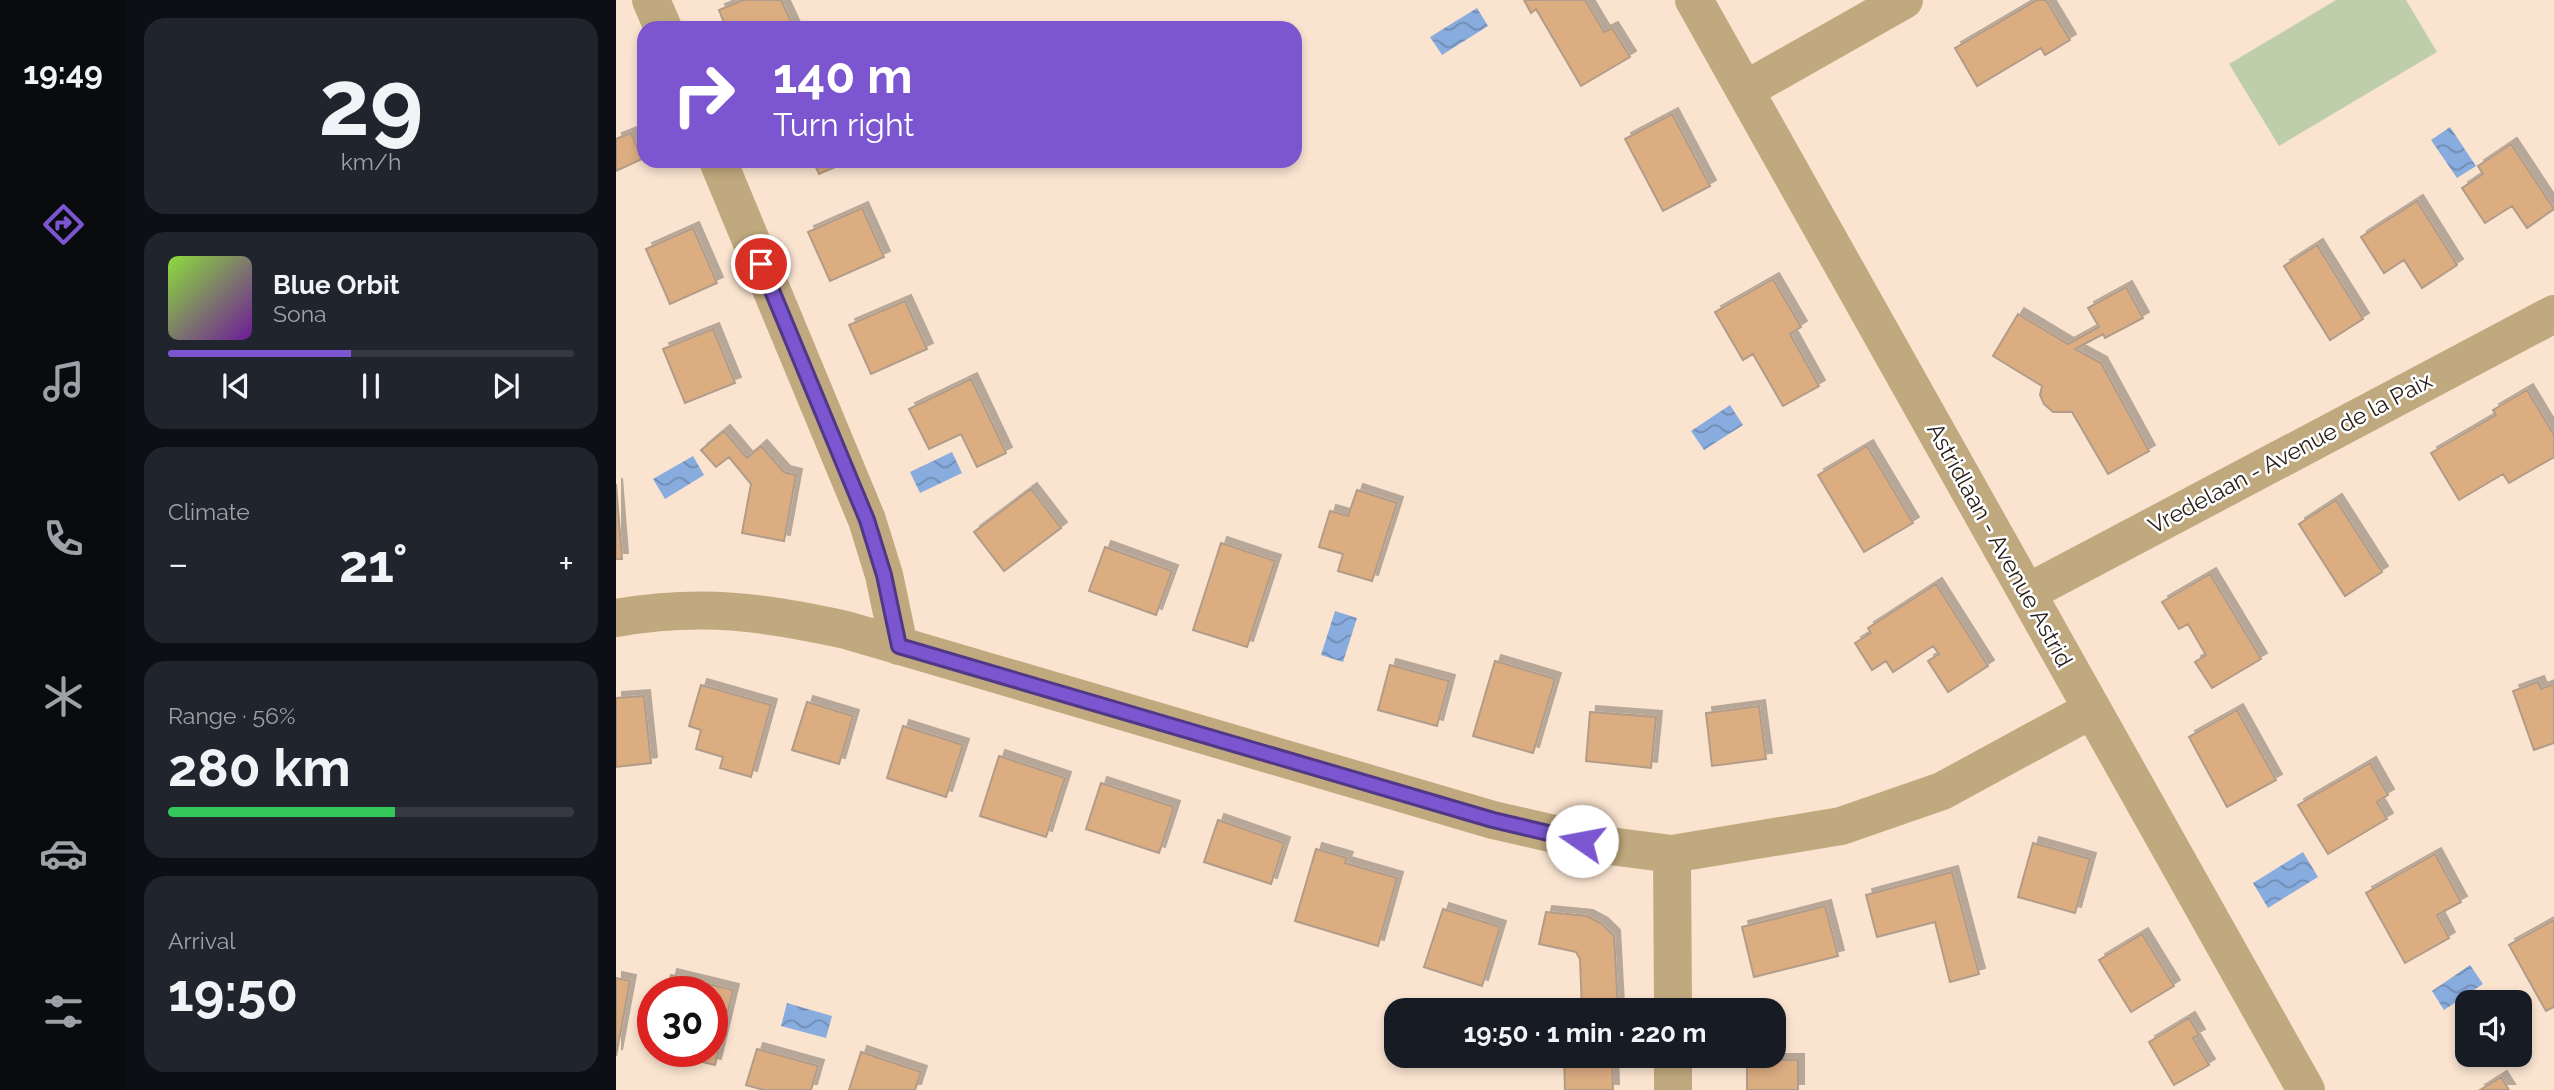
<!DOCTYPE html>
<meta charset="utf-8">
<style>
:root{--surface:#171b24;--page:#20242c;--text:#f1f3f6;--muted:#9ea1a6;--line:#363941;--accent:#7b56d0}
body{margin:0;font-family:Raleway,sans-serif;background:var(--page);color:var(--text);height:100vh;display:flex;flex-direction:column;font-size:26px;white-space:nowrap}
*{box-sizing:border-box;margin:0}
p{font-size:23px;color:var(--muted)}
.icon{flex:none;width:38px;height:38px;fill:none;stroke:currentColor;stroke-width:2;stroke-linecap:round;stroke-linejoin:round}
.map{position:relative;flex:1;overflow:hidden}
.drawer{display:flex;flex-direction:column;gap:18px;padding:18px;background:#0d0f14;width:490px}
.drawer>*{flex:none}
.guide{position:absolute;left:21px;top:21px;width:665px;height:147px;border-radius:21px;box-shadow:0 4px 10px #0003;background:#7b56d0;color:#fff;overflow:hidden}
.fabs{position:absolute;left:1839px;top:990px;display:grid;gap:14px}
.fabs a{display:grid;place-items:center;width:77px;height:77px;border-radius:14px;background:var(--surface);box-shadow:0 4px 10px #0003;font-size:35px}
.speed{position:absolute;left:21px;top:976px;display:flex;gap:14px;font-size:35px;font-weight:700;text-align:center}
.speed>*{display:grid;place-content:center;width:91px;height:91px;border-radius:50%;background:var(--surface);box-shadow:0 4px 10px #0003;line-height:1}
.speed .limit{border:10px solid #d22;background:#fff;color:#111}
.pin{position:absolute;display:grid;place-items:center;width:60px;height:60px;color:#fff;margin:-30px;border:4px solid #fff;border-radius:50%;box-shadow:0 2px 7px #0007}
.me{position:absolute;width:77px;margin:-38px;rotate:282deg;stroke-linejoin:round;filter:drop-shadow(0 0 5px #0008)}
.turn{display:flex;align-items:center;gap:24px;height:147px;padding:0 21px;font-size:32px}
.turn .icon{width:91px;height:91px;stroke-width:2.5}
.turn b{display:block;font-size:49px;line-height:60px}
.big{font-size:52px;font-weight:700;line-height:1.1}
.drawer .widget{flex:1;display:flex;flex-direction:column;justify-content:center;gap:10px;min-width:0;padding:0 24px;border-radius:21px;background:var(--page)}
.drawer .dial{align-items:center;gap:0}
.dial b{font-size:91px;line-height:1}
.song{display:flex;align-items:center;gap:21px}
.cover{width:84px;height:84px;border-radius:10px;background:linear-gradient(135deg,hsl(90 70% 55%),hsl(280 70% 35%))}
.played{height:7px;border-radius:4px;background:linear-gradient(90deg,var(--accent) 45%,var(--line) 45%)}
.keys{display:flex;justify-content:space-around;direction:ltr}
.heat{display:flex;justify-content:space-between;align-items:center;font-size:38px;direction:ltr}
.charge{height:10px;border-radius:5px;background:linear-gradient(90deg,#34c759 56%,var(--line) 0)}
.trip{position:absolute;left:768px;top:998px;width:402px;height:70px;border-radius:21px;background:var(--surface);box-shadow:0 4px 10px #0003;font-weight:700;line-height:70px;text-align:center}
main{display:flex;flex:1;min-height:0}
.dock{display:flex;flex-direction:column;width:126px;justify-content:space-around;align-items:center;background:#090b0e;color:var(--muted)}
.dock .icon{width:49px;height:49px}
.dock .on{color:var(--accent)}
.dock b{font-size:32px;color:var(--text)}
.map>svg:first-child{display:block}
</style>
<main>
<nav class="dock">
<b>19:49</b>
<svg class="icon on" aria-label="directions" viewBox="0 0 24 24"><path d="M12 3l9 9-9 9-9-9zM9 14v-3h6M13 9l2 2-2 2"/></svg>
<svg class="icon" aria-label="music" viewBox="0 0 24 24"><path d="M9 18V5l10-2v13"/><circle cx="6" cy="18" r="3"/><circle cx="16" cy="16" r="3"/></svg>
<svg class="icon" aria-label="phone" viewBox="0 0 24 24"><path d="M5 4h4l2 5-3 2q2 4 5 5l2-3 5 2v4C11 20 4 13 5 4z"/></svg>
<svg class="icon" aria-label="climate" viewBox="0 0 24 24"><path d="M12 3v18M4 7l16 10M4 17L20 7"/></svg>
<svg class="icon" aria-label="car" viewBox="0 0 24 24"><path d="M5 17H2v-5l4-1 3-4h7l3 4 3 1v5h-3M9 17h6M6 11h13"/><circle cx="7" cy="17" r="2"/><circle cx="17" cy="17" r="2"/></svg>
<svg class="icon" aria-label="filters" viewBox="0 0 24 24"><path d="M4 7h16M4 17h16"/><circle cx="9" cy="7" r="2"/><circle cx="15" cy="17" r="2"/></svg>
</nav>
<section class="drawer">
<div class="widget dial"><b>29</b><p>km/h</p></div>
<div class="widget">
<div class="song"><i class="cover"></i><div><b>Blue Orbit</b><p>Sona</p></div></div>
<div class="played"></div>
<div class="keys"><svg class="icon" aria-label="previous" viewBox="0 0 24 24"><path d="M18 5L8 12l10 7zM5 5v14"/></svg><svg class="icon" aria-label="pause" viewBox="0 0 24 24"><path d="M8 5v14M16 5v14"/></svg><svg class="icon" aria-label="next" viewBox="0 0 24 24"><path d="M6 5l10 7-10 7zM19 5v14"/></svg></div>
</div>
<div class="widget"><p>Climate</p>
<div class="heat"><a>−</a><b class="big">21°</b><a>+</a></div>
</div>
<div class="widget"><p>Range · 56%</p><b class="big">280 km</b><div class="charge"></div></div>
<div class="widget"><p>Arrival</p><b class="big">19:50</b></div>
</section>
<div class="map">
<svg width="1938" height="1090" viewBox="0 0 1938 1090">
<defs>
<pattern id="water-waves" width="16" height="10" patternUnits="userSpaceOnUse" patternTransform="scale(1.75)"><rect width="16" height="10" fill="#88acdd"/><path d="M0 5q4-4 8 0t8 0" fill="none" stroke="#6f8cb2"/></pattern>
<filter id="shadow"><feDropShadow dx="6" dy="-6" stdDeviation="0" flood-color="#0004"/></filter>
</defs>
<rect width="100%" height="100%" fill="#fae4d0"/>
<path fill="#beceab" d="M1720,0H1790L1821,52L1663,146L1613,64Z"/>
<path fill="url(#water-waves)" d="M861,8L872,26L826,55L814,37Z
M1834,127L1860,166L1841,178L1815,140Z
M1114,405L1127,425L1088,450L1075,431Z
M336,452L346,473L304,493L294,472Z
M77,456L88,475L49,499L37,479Z
M719,611L741,618L727,662L705,655Z
M1687,852L1702,877L1652,908L1637,883Z
M1854,965L1867,984L1828,1010L1816,991Z
M171,1003L216,1016L210,1038L165,1026Z"/>
<path fill="#ddad82" stroke="#b19c89" stroke-width="2" filter="url(#shadow)" d="M127,0H165L178,28H110L103,10Z
M908,0H969L988,32L996,28L1014,57L965,86L920,9L915,13Z
M1421,0H1430L1454,40L1429,55L1425,48L1361,86L1339,48Z
M1056,114L1094,186L1047,211L1009,139Z
M15,133L26,159L0,171V139Z
M1895,144L1938,209L1911,228L1896,206L1869,223L1846,188L1867,174L1862,166Z
M197,161H233L203,174Z
M1801,201L1841,265L1806,288L1788,260L1768,273L1745,237Z
M246,208L268,257L214,281L192,232Z
M77,228L101,283L54,304L30,249Z
M1701,245L1747,319L1714,340L1668,266Z
M1157,279L1185,327L1174,334L1203,386L1167,406L1137,354L1127,360L1099,312Z
M1510,287L1527,318L1489,338L1487,334L1459,349L1485,363L1533,451L1492,474L1456,412H1437L1428,404L1424,395L1426,386L1377,356L1402,314L1452,344L1483,327L1472,308Z
M289,301L311,349L255,374L233,325Z
M97,329L119,383L69,403L47,349Z
M355,379L390,453L361,467L345,434L313,449L293,409Z
M1911,390L1938,435V457L1893,483L1887,474L1843,500L1815,453L1880,415L1877,410Z
M108,431L131,458L145,446L168,472L180,475L168,541L126,533L135,484L113,457L100,467L85,450Z
M1251,446L1297,523L1248,552L1202,475Z
M0,484L6,559H0Z
M415,489L445,528L388,571L358,532Z
M741,490L781,503L756,581L722,571L727,554L703,547L714,511L732,516Z
M1720,500L1766,572L1729,596L1683,524Z
M605,543L659,561L631,647L577,630Z
M489,547L556,571L540,615L473,591Z
M1594,574L1645,659L1596,688L1579,662L1590,655L1572,624L1563,629L1546,602Z
M1320,584L1372,666L1332,692L1312,661L1323,654L1317,646L1277,672L1270,661L1256,670L1239,643L1255,633L1252,628Z
M879,661L939,679L917,753L857,736Z
M774,665L833,681L821,726L762,710Z
M1922,682L1925,689L1938,684V743L1918,750L1897,691Z
M85,685L155,705L135,777L104,768L107,757L80,749L85,730L73,726Z
M28,696L35,763L0,767V698Z
M191,702L237,716L223,764L176,750Z
M1143,706L1150,759L1096,766L1090,713Z
M1621,710L1660,780L1611,807L1573,737Z
M974,712L1040,717L1035,768L970,761Z
M287,726L347,745L330,797L271,778Z
M383,756L449,778L430,837L364,816Z
M1754,763L1772,795L1761,802L1771,819L1712,854L1682,805Z
M485,783L558,807L543,853L470,829Z
M602,820L668,843L655,884L588,862Z
M1417,843L1474,859L1459,913L1402,897Z
M700,849L731,858L729,863L781,878L762,946L679,921Z
M1819,854L1845,902L1821,915L1833,938L1789,963L1750,893Z
M1336,872L1363,974L1334,982L1319,922L1261,937L1250,895Z
M1209,906L1222,956L1138,977L1126,927Z
M827,909L884,927L866,986L808,967Z
M930,912L971,916L986,924L998,936L1002,1009L966,1010L964,959L960,952L923,944Z
M1938,920V1007L1930,1011L1893,945Z
M1526,934L1558,986L1515,1012L1483,960Z
M55,975L117,990L99,1065L62,1056L63,1052H96V992H51Z
M0,978L14,981L0,1056Z
M1573,1018L1583,1035L1577,1038L1593,1065L1558,1085L1533,1042Z
M141,1049L202,1066L195,1090H148L130,1085Z
M245,1052L305,1072L299,1090H233Z
M948,1055H996L997,1090H949Z
M1131,1060H1182V1090H1131Z
M1885,1077L1893,1090H1864Z"/>
<g fill="none" stroke-linecap="round" stroke-linejoin="round">
<path stroke="#c0a97e" stroke-width="38" d="M35,0L47,28
M1078,0L1690,1090
M1129,90L1288,0
M102,161L251,520L268,575L283,646
M1411,593L1938,314
M0,618C86,603 147,612 230,630L877,820L986,845L1056,854L1225,826L1326,791L1475,710
M1056,854L1057,1010
M1057,1055V1090"/>
</g>
<g fill="none" stroke-linecap="round" stroke-linejoin="round">
<defs>
<path id="route" d="M145,264L251,520L268,575L283,646L877,820L966,841"/>
</defs>
<use href="#route" stroke="#503887" stroke-width="18"/>
<use href="#route" stroke="#7b56d0" stroke-width="12"/>
</g>
<g text-anchor="middle" stroke-width="5" stroke-linejoin="round" paint-order="stroke">
<g font-size="23" fill="#282019" stroke="#fff">
<text transform="translate(1674 453) rotate(-28)" y="8">Vredelaan - Avenue de la Paix</text>
<text transform="translate(1384 545) rotate(61)" y="8">Astridlaan - Avenue Astrid</text>
</g>
</g>
</svg>
<div class="fabs">
<a><svg class="icon" aria-label="sound" viewBox="0 0 24 24"><path d="M4 9h4l5-4v14l-5-4H4zM17 9q2 3 0 6"/></svg></a>
</div>
<div class="speed"><div class="limit">30</div></div>
<div class="pin" style="left:145px;top:264px;background:#d93025"><svg class="icon" aria-label="arrive" viewBox="0 0 24 24"><path d="M6 21V4h12l-3 4 3 4H6"/></svg></div>
<svg class="me" style="left:966px;top:841px" viewBox="-20 -20 40 40"><circle r="19" fill="#fff"/><path d="M0-13L10 11 0 6-10 11z" fill="#7b56d0"/></svg>
<div class="trip">19:50 · 1 min · 220 m</div>
<div class="guide">
<div class="turn"><svg class="icon" aria-label="right" viewBox="0 0 24 24"><path d="M7 20v-9h11M14 6l5 5-5 5"/></svg><div><b>140 m</b>Turn right</div></div>
</div>
</div>
</main>
